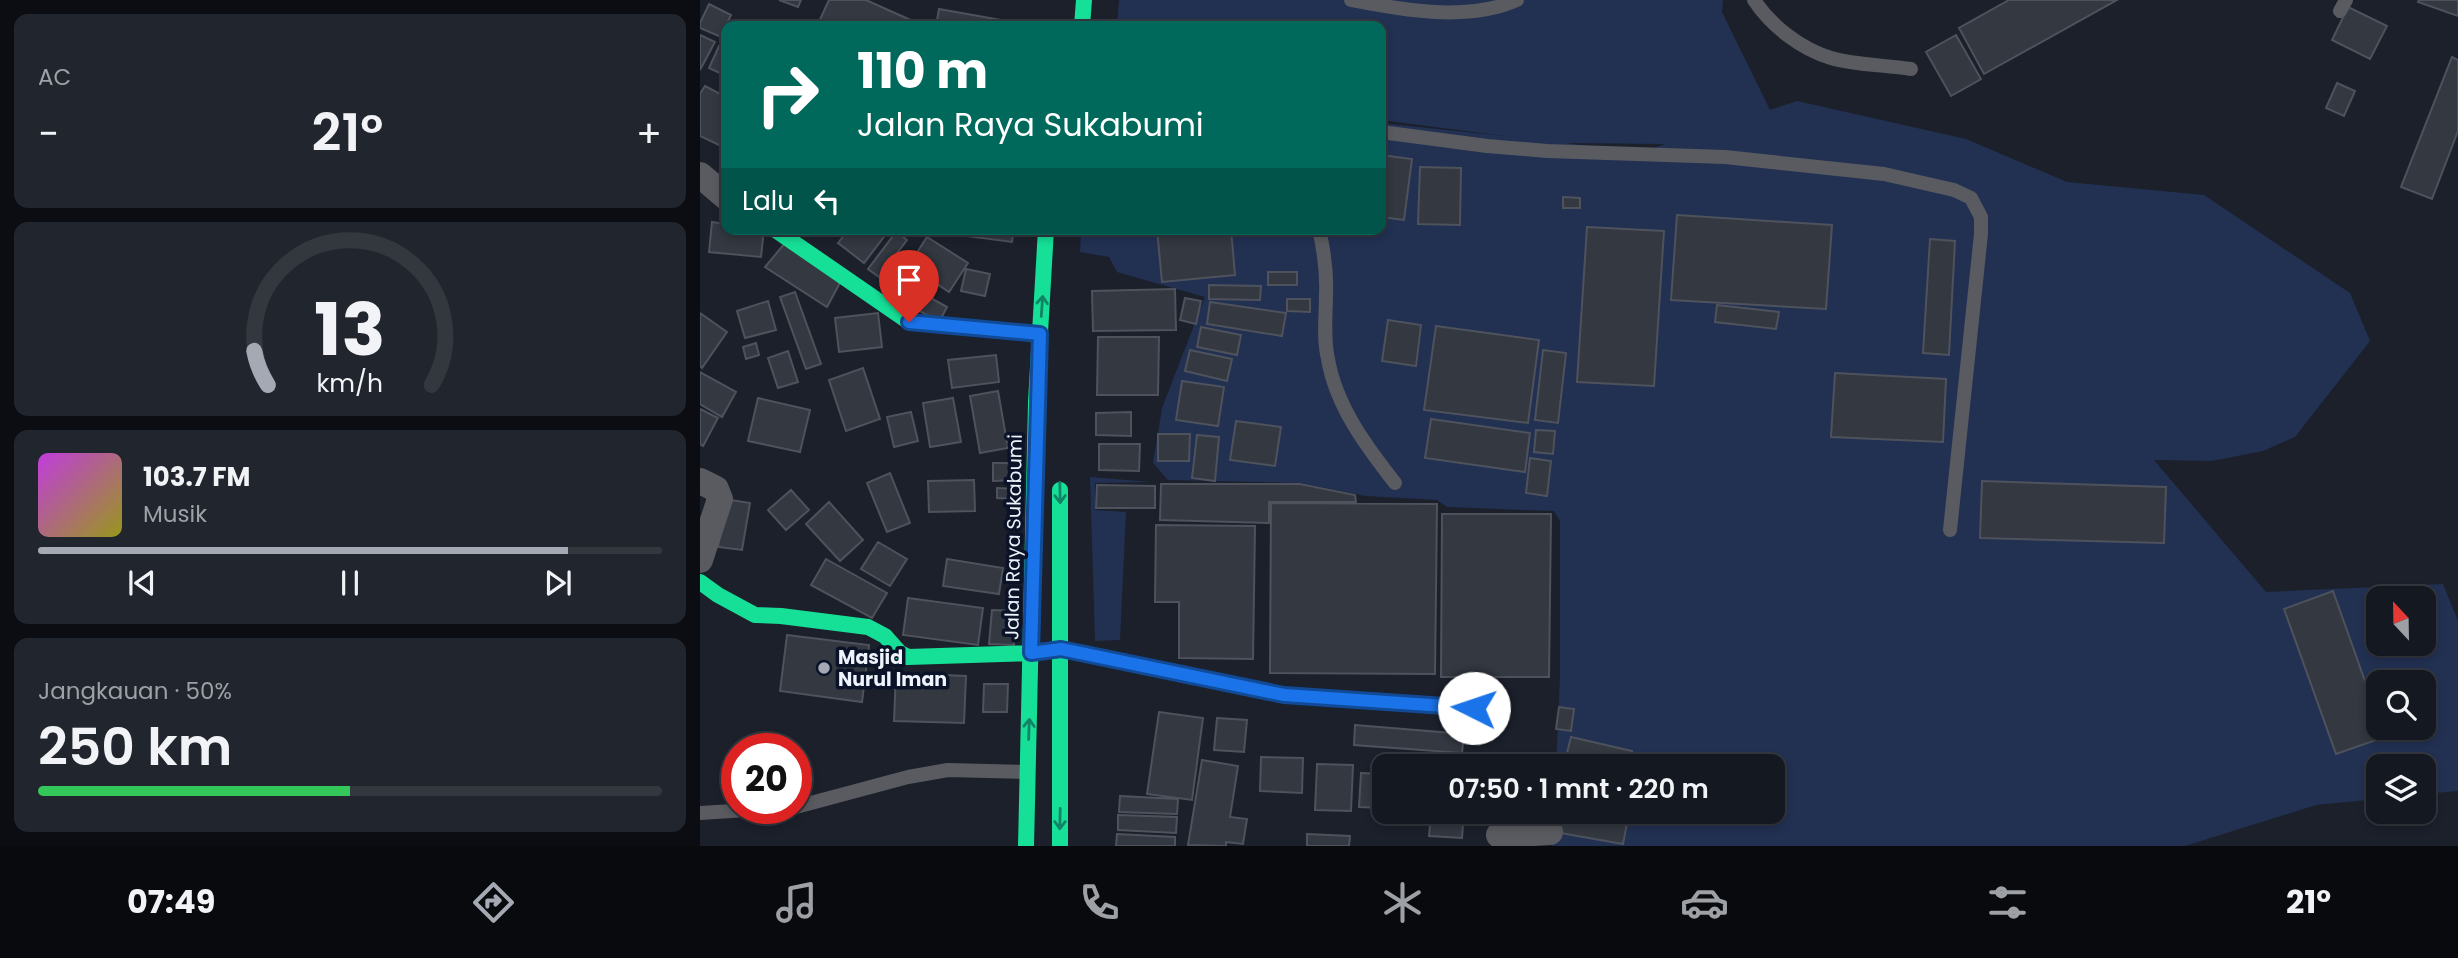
<!DOCTYPE html>
<html lang="id">
<meta charset="utf-8">
<style>
:root{--surface:#141820;--page:#21252d;--text:#f1f3f6;--muted:#9da0a5;--line:#33373e;--accent:#a5a9b3}
body{margin:0;font-family:Poppins,sans-serif;background:var(--page);color:var(--text);height:100vh;display:flex;flex-direction:column;font-size:26px;white-space:nowrap}
*{box-sizing:border-box;margin:0}
p{font-size:23px;color:var(--muted)}
.icon{flex:none;width:38px;height:38px;fill:none;stroke:currentColor;stroke-width:2;stroke-linecap:round;stroke-linejoin:round}
.map{position:relative;flex:1;overflow:hidden}
.details{display:flex;flex-direction:column;gap:14px;padding:14px;background:#0b0d12;width:700px}
.details>*{flex:none}
.banner{position:absolute;left:21px;top:21px;width:665px;height:214px;border-radius:14px;box-shadow:0 4px 10px #0003,0 0 0 2px var(--line);background:#00695c;color:#fff;overflow:hidden}
.needle{width:46px;rotate:338deg}
.buttons{position:absolute;left:1666px;top:586px;display:grid;gap:14px}
.buttons a{display:grid;place-items:center;width:70px;height:70px;border-radius:14px;background:var(--surface);box-shadow:0 4px 10px #0003,0 0 0 2px var(--line);font-size:35px}
.speed{position:absolute;left:21px;top:733px;display:flex;gap:14px;font-size:35px;font-weight:700;text-align:center}
.speed>*{display:grid;place-content:center;width:91px;height:91px;border-radius:50%;background:var(--surface);box-shadow:0 4px 10px #0003,0 0 0 2px var(--line);line-height:1}
.speed .limit{border:10px solid #d22;background:#fff;color:#111}
.pin{position:absolute;display:grid;place-items:center;width:60px;height:60px;color:#fff;margin:-72px -30px;border-radius:50% 50% 50% 0;rotate:-45deg;box-shadow:0 0 7px #0007}
.pin .icon{rotate:45deg}
.me{position:absolute;width:77px;margin:-38px;rotate:274deg;stroke-linejoin:round;filter:drop-shadow(0 0 5px #0008)}
.turn{display:flex;align-items:center;gap:24px;height:147px;padding:0 21px;font-size:32px}
.turn .icon{width:91px;height:91px;stroke-width:2.5}
.turn b{display:block;font-size:49px;line-height:60px}
.then{display:flex;align-items:center;height:66px;padding:0 21px;background:#0003;gap:14px;font-size:26px}
.big{font-size:52px;font-weight:600;line-height:1.1}
.details .card{flex:1;display:flex;flex-direction:column;justify-content:center;gap:10px;min-width:0;padding:0 24px;border-radius:14px;background:var(--page)}
.details .dial{align-items:center;gap:0}
.dial svg{height:182px;overflow:visible;fill:none;stroke:var(--line);stroke-width:7;stroke-linecap:round;text-anchor:middle}
.dial text{fill:var(--text);stroke:none}
.song{display:flex;align-items:center;gap:21px}
.cover{width:84px;height:84px;border-radius:10px;background:linear-gradient(135deg,hsl(290 70% 55%),hsl(60 70% 35%))}
.played{height:7px;border-radius:4px;background:linear-gradient(90deg,var(--accent) 85%,var(--line) 85%)}
.keys{display:flex;justify-content:space-around;direction:ltr}
.heat{display:flex;justify-content:space-between;align-items:center;font-size:38px;direction:ltr}
.charge{height:10px;border-radius:5px;background:linear-gradient(90deg,#34c759 50%,var(--line) 0)}
.trip{position:absolute;left:672px;top:754px;width:413px;height:70px;border-radius:14px;background:var(--surface);box-shadow:0 4px 10px #0003,0 0 0 2px var(--line);font-weight:600;line-height:70px;text-align:center}
.tab-bar{display:flex;height:112px;justify-content:space-around;align-items:center;background:#080a0d;color:var(--muted)}
.tab-bar .icon{width:49px;height:49px}
.tab-bar .active{color:var(--accent)}
.tab-bar b{font-size:32px;color:var(--text)}
main{display:flex;flex:1;min-height:0}
.map>svg:first-child{display:block}
</style>
<main>
<section class="details">
<div class="card"><p>AC</p>
<div class="heat"><a>−</a><b class="big">21°</b><a>+</a></div>
</div>
<div class="card dial"><svg viewBox="0 0 100 80">
<path d="M14 69A42 42 0 1 1 86 69"/>
<path d="M14 69A42 42 0 0 1 8 54" stroke="#a5a9b3"/>
<text x="50" y="56" font-size="32" font-weight="700">13</text>
<text x="50" y="72" font-size="11">km/h</text>
</svg></div>
<div class="card">
<div class="song"><i class="cover"></i><div><b>103.7 FM</b><p>Musik</p></div></div>
<div class="played"></div>
<div class="keys"><svg class="icon" aria-label="previous" viewBox="0 0 24 24"><path d="M18 5L8 12l10 7zM5 5v14"/></svg><svg class="icon" aria-label="pause" viewBox="0 0 24 24"><path d="M8 5v14M16 5v14"/></svg><svg class="icon" aria-label="next" viewBox="0 0 24 24"><path d="M6 5l10 7-10 7zM19 5v14"/></svg></div>
</div>
<div class="card"><p>Jangkauan · 50%</p><b class="big">250 km</b><div class="charge"></div></div>
</section>
<div class="map">
<svg width="1758" height="846" viewBox="0 0 1758 846">
<rect width="100%" height="100%" fill="#1b202b"/>
<path fill="#223052" fill-rule="evenodd" d="M419,0H1023L1022,12L1070,110L1097,101L1266,139L1367,182L1504,195L1650,293L1670,341L1595,437L1563,451L1512,461L1454,460L1566,592L1743,584L1758,621V791L1724,794V766H1678V799L1616,805L1485,846H852L854,812H1073V766H856L860,676V521L854,511L747,507L737,500L666,496L601,483L468,480L453,463L462,408L505,297L417,272L409,257L380,252L381,229H681V123L804,136L681,120V26H417ZM865,143H866L965,144L942,152ZM1678,598H1724V644H1678ZM1678,682H1724V728H1678Z
M390,477L451,482L395,483V510L426,512L420,640L395,641Z"/>
<path fill="#333841" stroke="#4e525c" stroke-width="2" d="M79,0H101L98,7Z
M129,0H166L224,26H117Z
M1309,0H1417L1284,74L1259,28Z
M1719,0H1758V16L1718,2Z
M9,4L31,15L21,37L0,28V23Z
M1648,7L1687,26L1670,59L1632,40Z
M239,9L335,26H236Z
M0,35L15,42L0,70Z
M1256,35L1281,79L1251,96L1226,52Z
M19,46L26,50V76L9,68Z
M1752,57L1758,60V131L1732,199L1701,187Z
M1637,83L1655,91L1644,116L1626,108Z
M5,86L26,97V141L23,147L0,136V94Z
M681,155L712,159L704,220L681,217Z
M720,167L761,168L760,225L718,224Z
M863,197L880,198V208H863Z
M977,215L1132,225L1126,309L971,300Z
M12,222L26,224V229H64L61,257L9,252Z
M887,227L964,231L954,386L877,382Z
M149,229H190L164,263L138,243Z
M237,229H314L312,242L237,232Z
M457,229H531L535,275L462,282Z
M196,232L207,240L179,277L168,269Z
M227,237L268,263L249,292L209,265Z
M1230,239L1255,241L1249,355L1223,353Z
M85,243L141,281L127,307L65,267Z
M266,269L290,274L285,296L261,291Z
M568,272H597V285H568Z
M198,280L247,307L239,322L190,294Z
M509,285L561,286L560,300L509,299Z
M475,289L476,330L393,331L392,291Z
M95,292L121,364L106,369L80,297Z
M485,298L501,301L496,324L480,320Z
M587,299H610V312L587,311Z
M68,301L76,330L45,338L37,311Z
M510,302L586,313L582,336L507,324Z
M1017,305L1079,312L1076,329L1015,322Z
M0,313L27,332L2,368L0,366Z
M178,313L182,347L139,352L135,318Z
M688,320L721,325L716,366L682,361Z
M736,326L839,340L828,423L724,410Z
M501,327L541,335L537,355L497,347Z
M398,337H459L458,395H397Z
M56,343L59,355L46,359L43,347Z
M490,350L532,359L527,381L485,371Z
M843,350L866,353L858,423L835,420Z
M88,351L98,382L78,388L68,358Z
M296,355L299,382L252,388L248,360Z
M163,368L180,419L146,431L129,380Z
M0,372L36,392L22,417L0,404Z
M1135,373L1246,379L1243,442L1131,437Z
M482,381L524,387L518,426L476,420Z
M298,391L308,448L280,453L270,396Z
M58,398L110,410L100,452L48,441Z
M253,398L261,442L230,447L223,403Z
M0,409L18,418L3,446L0,444Z
M211,412L218,441L194,447L187,417Z
M431,412V436L396,435V413Z
M731,419L830,433L825,472L725,458Z
M536,421L581,427L575,466L530,460Z
M836,430L855,431L853,454L834,452Z
M458,434H490L489,461H458Z
M497,435L519,437L515,481L492,478Z
M399,444H440L439,471L399,470Z
M830,458L851,461L847,496L826,493Z
M293,463H317V480L293,481Z
M190,473L210,523L187,532L167,483Z
M274,480L275,511L229,512L228,481Z
M1282,481L1466,487L1464,543L1280,538Z
M461,484H600L655,495L656,502H569V523L460,520Z
M397,485L455,486V508H396Z
M297,488L314,489V499L297,498Z
M91,490L109,510L86,530L68,510Z
M25,499L50,503L42,550L18,547Z
M129,502L163,540L140,561L106,524Z
M571,503L737,504L735,674L570,673Z
M742,514H851L849,677H741Z
M456,525L555,526L553,659L479,658V602H455Z
M178,542L207,559L190,586L161,569Z
M126,559L187,593L172,618L111,585Z
M247,559L303,568L299,594L243,586Z
M1633,591L1678,718V728H1682L1685,737L1636,754L1584,609Z
M208,598L283,608L278,645L203,635Z
M292,610L317,611L314,645L289,644Z
M87,635L169,645L162,702L80,691Z
M196,673L266,676L264,723L194,721Z
M284,684H308L307,712H283Z
M859,707L874,709L871,731L856,729Z
M459,712L503,718L492,800L447,794Z
M517,718L547,720L544,752L514,750Z
M655,725L764,734L762,753L654,745Z
M871,737L932,751L928,766L864,765Z
M561,757L603,758L602,793L560,791Z
M502,760L538,766L530,817L547,819L543,844L526,842V846L488,845Z
M762,762L790,766H761Z
M617,764L653,765L651,811L615,810Z
M661,773L684,774V808L659,807Z
M420,796L478,799L477,814L419,812Z
M706,812H729L728,821L705,819Z
M731,812H764L762,838L729,836Z
M800,812H827L825,827L799,823Z
M853,812L929,813L923,844L849,831Z
M418,815L477,817L476,833L418,830Z
M417,834L475,837V846H416Z
M607,834L650,836L649,846H607Z"/>
<g fill="none" stroke-linecap="round" stroke-linejoin="round">
<path stroke="#595b60" stroke-width="14" d="M651,0C701,10 769,22 817,0
M1054,0C1071,26 1101,49 1131,58C1154,65 1186,65 1211,69
M1640,11L1646,0
M681,132L787,146L847,151L1025,157L1184,174L1254,190L1271,198L1281,217V234L1250,530
M619,229C624,251 627,272 626,294C626,316 623,338 628,359C636,406 666,446 695,483
M363,649L584,695L801,710
M96,807L208,777L248,770L326,772
M0,813L82,808"/>
<path stroke="#595b60" stroke-width="26" d="M0,175L26,197
M0,481L16,489L20,499L0,560
M799,835L850,832"/>
<path stroke="#16e098" stroke-width="16" d="M382,26L384,0
M74,229L209,322L340,334
M360,490V846
M0,582L18,595L55,615L81,616L168,627L185,636L200,653L208,657L331,653L361,649
M326,846L336,402L346,229"/>
</g>
<defs><path id="oneway-shaft" d="M-6 0H5M1.5-3L5.5 0L1.5 3" fill="none" stroke-width="1.6" stroke-linecap="round" stroke-linejoin="round" transform="scale(1.75)"/></defs>
<g stroke="#118466">
<use href="#oneway-shaft" transform="translate(342 306) rotate(-86)"/>
<use href="#oneway-shaft" transform="translate(360 493) rotate(89)"/>
<use href="#oneway-shaft" transform="translate(329 729) rotate(-88)"/>
<use href="#oneway-shaft" transform="translate(360 819) rotate(91)"/>
</g>
<g fill="none" stroke-linecap="round" stroke-linejoin="round">
<defs>
<path id="route" d="M209,322L340,334L331,653L361,649L584,695L774,708"/>
</defs>
<use href="#route" stroke="#114b97" stroke-width="18"/>
<use href="#route" stroke="#1a73e8" stroke-width="12"/>
</g>
<circle fill="#a5a9b3" stroke="#0b1328" stroke-width="2.5" cx="124" cy="668" r="7"/>
<g text-anchor="middle" stroke-width="7" stroke-linejoin="round" paint-order="stroke">
<g font-size="19" fill="#eff3fc" stroke="#0b1328">
<text transform="translate(313 537) rotate(-89)" y="7">Jalan Raya Sukabumi</text>
</g>
<g font-size="19" font-weight="bold" fill="#eff3fc" stroke="#0b1328" text-anchor="start">
<text x="138" y="664">Masjid<tspan x="138" dy="22">Nurul Iman</tspan></text>
</g>
</g>
</svg>
<div class="buttons">
<a><svg class="needle" viewBox="-14 -14 28 28"><path d="M0-13l5 13h-10z" fill="#e53935"/><path d="M0 13l5-13h-10z" fill="#9da0a5"/></svg></a>
<a><svg class="icon" aria-label="search" viewBox="0 0 24 24"><circle cx="10" cy="10" r="6"/><path d="M15 15l6 6"/></svg></a>
<a><svg class="icon" aria-label="layers" viewBox="0 0 24 24"><path d="M12 4l9 5-9 5-9-5zM3 14l9 5 9-5"/></svg></a>
</div>
<div class="speed"><div class="limit">20</div></div>
<div class="pin" style="left:209px;top:322px;background:#d93025"><svg class="icon" aria-label="arrive" viewBox="0 0 24 24"><path d="M6 21V4h12l-3 4 3 4H6"/></svg></div>
<svg class="me" style="left:774px;top:708px" viewBox="-20 -20 40 40"><circle r="19" fill="#fff"/><path d="M0-13L10 11 0 6-10 11z" fill="#1a73e8"/></svg>
<div class="trip">07:50 · 1 mnt · 220 m</div>
<div class="banner">
<div class="turn"><svg class="icon" aria-label="right" viewBox="0 0 24 24"><path d="M7 20v-9h11M14 6l5 5-5 5"/></svg><div><b>110 m</b>Jalan Raya Sukabumi</div></div>
<div class="then">Lalu<svg class="icon" aria-label="left" viewBox="0 0 24 24"><path d="M17 20v-9H6M10 6l-5 5 5 5"/></svg></div>
</div>
</div>
</main>
<nav class="tab-bar">
<b>07:49</b>
<svg class="icon active" aria-label="directions" viewBox="0 0 24 24"><path d="M12 3l9 9-9 9-9-9zM9 14v-3h6M13 9l2 2-2 2"/></svg>
<svg class="icon" aria-label="music" viewBox="0 0 24 24"><path d="M9 18V5l10-2v13"/><circle cx="6" cy="18" r="3"/><circle cx="16" cy="16" r="3"/></svg>
<svg class="icon" aria-label="phone" viewBox="0 0 24 24"><path d="M5 4h4l2 5-3 2q2 4 5 5l2-3 5 2v4C11 20 4 13 5 4z"/></svg>
<svg class="icon" aria-label="climate" viewBox="0 0 24 24"><path d="M12 3v18M4 7l16 10M4 17L20 7"/></svg>
<svg class="icon" aria-label="car" viewBox="0 0 24 24"><path d="M5 17H2v-5l4-1 3-4h7l3 4 3 1v5h-3M9 17h6M6 11h13"/><circle cx="7" cy="17" r="2"/><circle cx="17" cy="17" r="2"/></svg>
<svg class="icon" aria-label="filters" viewBox="0 0 24 24"><path d="M4 7h16M4 17h16"/><circle cx="9" cy="7" r="2"/><circle cx="15" cy="17" r="2"/></svg>
<b>21°</b>
</nav>
